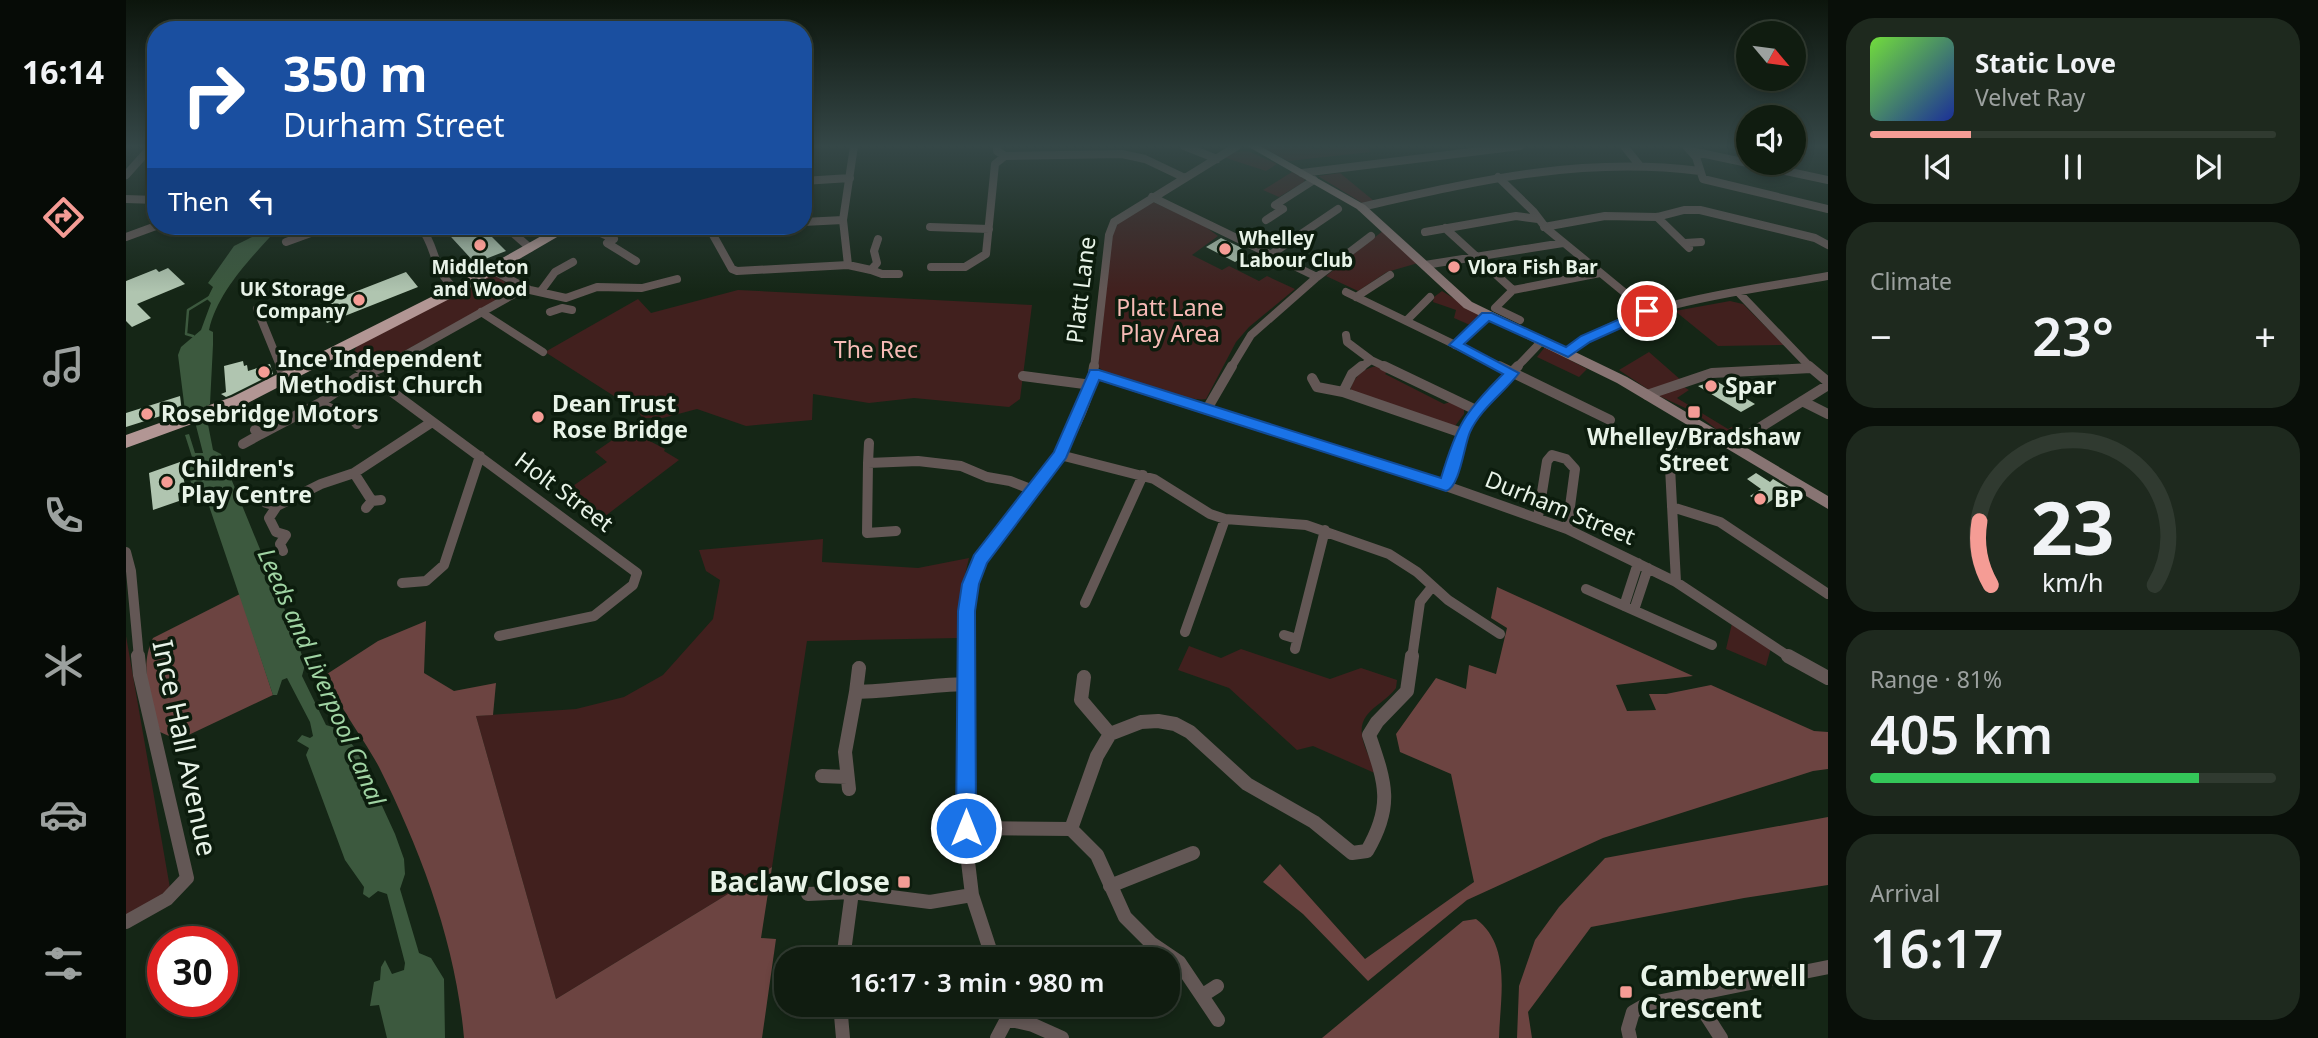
<!DOCTYPE html>
<meta charset="utf-8">
<style>
:root{--surface:#101c10;--page:#1e291e;--text:#f1f3f6;--muted:#9ca19f;--line:#303a30;--accent:#f59c95}
body{margin:0;font-family:"Noto Sans",sans-serif;background:var(--page);color:var(--text);height:100vh;display:flex;flex-direction:column;font-size:26px;white-space:nowrap}
*{box-sizing:border-box;margin:0}
p{font-size:23px;color:var(--muted)}
.icon{flex:none;width:38px;height:38px;fill:none;stroke:currentColor;stroke-width:2;stroke-linecap:round;stroke-linejoin:round}
.map{position:relative;flex:1;overflow:hidden}
.sheet{display:flex;flex-direction:column;gap:18px;padding:18px;background:#090f09;width:490px}
.sheet>*{flex:none}
.guide{position:absolute;left:21px;top:21px;width:665px;height:214px;border-radius:28px;box-shadow:0 4px 10px #0003,0 0 0 2px var(--line);background:#1a4fa0;color:#fff;overflow:hidden}
.needle{width:46px;rotate:119deg}
.buttons{position:absolute;left:1610px;top:21px;display:grid;gap:14px}
.buttons a{display:grid;place-items:center;width:70px;height:70px;border-radius:50%;background:var(--surface);box-shadow:0 4px 10px #0003,0 0 0 2px var(--line);font-size:35px}
.speed{position:absolute;left:21px;top:926px;display:flex;gap:14px;font-size:35px;font-weight:700;text-align:center}
.speed>*{display:grid;place-content:center;width:91px;height:91px;border-radius:50%;background:var(--surface);box-shadow:0 4px 10px #0003,0 0 0 2px var(--line);line-height:1}
.speed .limit{border:10px solid #d22;background:#fff;color:#111}
.pin{position:absolute;display:grid;place-items:center;width:60px;height:60px;color:#fff;margin:-30px;border:4px solid #fff;border-radius:50%;box-shadow:0 2px 7px #0007}
.me{position:absolute;width:77px;margin:-38px;rotate:0deg;stroke-linejoin:round;filter:drop-shadow(0 0 5px #0008)}
.turn{display:flex;align-items:center;gap:24px;height:147px;padding:0 21px;font-size:32px}
.turn .icon{width:91px;height:91px;stroke-width:2.5}
.turn b{display:block;font-size:49px;line-height:60px}
.then{display:flex;align-items:center;height:66px;padding:0 21px;background:#0003;gap:14px;font-size:26px}
.big{font-size:52px;font-weight:600;line-height:1.1}
.sheet .card{flex:1;display:flex;flex-direction:column;justify-content:center;gap:10px;min-width:0;padding:0 24px;border-radius:28px;background:var(--page)}
.sheet .dial{align-items:center;gap:0}
.dial svg{height:182px;overflow:visible;fill:none;stroke:var(--line);stroke-width:7;stroke-linecap:round;text-anchor:middle}
.dial text{fill:var(--text);stroke:none}
.song{display:flex;align-items:center;gap:21px}
.cover{width:84px;height:84px;border-radius:10px;background:linear-gradient(135deg,hsl(100 70% 55%),hsl(230 70% 35%))}
.played{height:7px;border-radius:4px;background:linear-gradient(90deg,var(--accent) 25%,var(--line) 25%)}
.keys{display:flex;justify-content:space-around;direction:ltr}
.heat{display:flex;justify-content:space-between;align-items:center;font-size:38px;direction:ltr}
.charge{height:10px;border-radius:5px;background:linear-gradient(90deg,#34c759 81%,var(--line) 0)}
.trip{position:absolute;left:648px;top:947px;width:406px;height:70px;border-radius:28px;background:var(--surface);box-shadow:0 4px 10px #0003,0 0 0 2px var(--line);font-weight:600;line-height:70px;text-align:center}
main{display:flex;flex:1;min-height:0}
.dock{display:flex;flex-direction:column;width:126px;justify-content:space-around;align-items:center;background:#060b06;color:var(--muted)}
.dock .icon{width:49px;height:49px}
.dock .active{color:var(--accent)}
.dock b{font-size:32px;color:var(--text)}
.map>svg:first-child{display:block}
</style>
<main>
<nav class="dock">
<b>16:14</b>
<svg class="icon active" aria-label="directions" viewBox="0 0 24 24"><path d="M12 3l9 9-9 9-9-9zM9 14v-3h6M13 9l2 2-2 2"/></svg>
<svg class="icon" aria-label="music" viewBox="0 0 24 24"><path d="M9 18V5l10-2v13"/><circle cx="6" cy="18" r="3"/><circle cx="16" cy="16" r="3"/></svg>
<svg class="icon" aria-label="phone" viewBox="0 0 24 24"><path d="M5 4h4l2 5-3 2q2 4 5 5l2-3 5 2v4C11 20 4 13 5 4z"/></svg>
<svg class="icon" aria-label="climate" viewBox="0 0 24 24"><path d="M12 3v18M4 7l16 10M4 17L20 7"/></svg>
<svg class="icon" aria-label="car" viewBox="0 0 24 24"><path d="M5 17H2v-5l4-1 3-4h7l3 4 3 1v5h-3M9 17h6M6 11h13"/><circle cx="7" cy="17" r="2"/><circle cx="17" cy="17" r="2"/></svg>
<svg class="icon" aria-label="filters" viewBox="0 0 24 24"><path d="M4 7h16M4 17h16"/><circle cx="9" cy="7" r="2"/><circle cx="15" cy="17" r="2"/></svg>
</nav>
<div class="map">
<svg width="1702" height="1038" viewBox="0 0 1702 1038">
<rect width="100%" height="100%" fill="#152616"/>
<path fill="#41201e" d="M1134,146H1182L1186,149L1239,146L1245,152L1162,161Z
M1122,151L1151,164L1140,171L1097,157L1108,152Z
M1166,172L1179,179L1178,182L1153,197L1137,190Z
M1214,173L1248,201L1238,204L1192,176Z
M1025,201L1077,225L1092,236L1066,255L1096,270L1103,266L1133,281L1141,276L1169,289L1123,327L1110,342L1080,399C1065,403 985,378 972,367L986,235L995,218Z
M1258,230L1292,263L1261,272L1232,291L1200,276Z
M362,277H372L385,286L384,293L258,362L241,364L227,353L231,346Z
M612,290L906,305L894,399L883,407L788,398L743,403L687,394L686,420L620,426L571,409L537,418H516L513,412L419,352L512,299L525,313Z
M1316,291L1354,315L1344,325L1328,318L1330,310L1307,302L1308,297Z
M1604,301L1617,304L1658,345L1592,346L1549,311Z
M1419,347L1461,369L1453,377L1411,357Z
M1523,352L1556,381L1526,392L1493,370Z
M1253,366L1263,370L1259,374L1318,404L1324,402L1338,408V414L1329,426L1224,392C1227,377 1238,367 1253,366Z
M1555,385L1563,390L1551,398L1602,429L1611,424L1617,427L1598,435L1568,412L1531,395Z
M498,432L511,440L516,437L539,449L538,451L553,460L474,520L437,493L481,462L469,452Z
M697,539L696,562L792,568L843,558L834,596L832,638L681,641L646,867L430,999L350,716L450,709L498,697L537,675L587,619L594,580L580,571L573,550Z
M1607,619L1646,644L1640,666L1600,649Z
M0,636L44,888L27,901L0,915Z
M1063,646L1095,658L1115,649L1204,679L1235,668L1271,680L1270,688C1262,699 1249,705 1241,715C1227,732 1244,757 1251,774L1187,746L1171,750L1103,688L1052,670Z"/>
<path fill="#6c4441" d="M1371,587L1567,676L1490,685L1501,711L1530,710L1523,694H1540L1585,685L1688,731L1702,732V769L1687,771L1477,838L1341,900L1242,981L1177,914L1137,882L1154,864L1239,959L1348,882L1325,774L1274,752L1270,734L1310,678L1340,689L1343,665L1370,674L1381,628L1365,618Z
M114,594L147,695L52,740L34,732C26,702 12,668 27,638Z
M300,621L298,673L328,691L370,683L367,715L350,716L430,999L646,867L635,938L650,939L636,1038H338C330,944 295,851 253,767C236,735 212,708 201,674L252,641Z
M1702,817V885L1618,898L1465,927L1402,1012L1406,1038H1391L1393,986L1409,940L1433,907L1479,858Z
M1350,919C1386,946 1374,998 1373,1038H1196L1337,921Z"/>
<path fill="#3c593e" d="M134,226H154C127,256 92,290 83,330L87,332V345L84,404L79,409L87,450L95,454L170,637L179,665L176,676L200,725L213,729L230,749L269,834L278,859L279,874L274,889L293,953L305,958L318,979L319,1038H261L253,1005L244,1006L248,982L254,980L255,967L259,960L266,974L278,970L279,963L261,894L252,891L243,898L237,894L238,887L219,860L180,755L183,748L171,741L176,735L184,738L187,736L184,722L161,678L156,680L151,695H147L80,497L69,492C63,476 58,473 70,459L66,457L59,435L63,434L69,453H77L67,414L57,416L59,411L52,355L55,347L75,330L85,303L81,299L87,287L82,283L108,246L126,237Z"/>
<g fill="none" stroke-linecap="round" stroke-linejoin="round">
<path stroke="#3c593e" stroke-width="2.5" d="M67,336L60,334L62,310L85,296"/>
</g>
<path fill="#b0c5b0" d="M315,226H355L380,251L349,263Z
M1095,238L1116,248L1111,251L1120,255L1109,262L1080,247Z
M42,268L59,284L11,304L25,318L6,327L0,321V281L30,269L33,272Z
M280,272L292,287L201,323L190,307Z
M117,361L118,366L121,365L122,371L144,364L147,374L105,395L100,397L95,394L100,392L98,366Z
M1590,381L1609,392L1629,404L1615,412L1572,386Z
M54,396L56,412L41,417V414L0,427V413Z
M54,462L60,490L52,493L53,501L27,510L23,473Z
M1630,473L1644,482L1647,479L1670,493L1656,503L1649,498L1639,505L1624,496L1635,489L1621,479Z"/>
<g fill="none" stroke-linecap="round" stroke-linejoin="round">
<path stroke="#635755" stroke-width="8" d="M871,146V151L879,156
M1058,146L1091,159
M1498,146L1514,166
M1560,146L1570,157L1577,179L1702,209
M1565,151L1702,180
M1176,173L1394,146
M0,175L26,146
M1372,177L1407,211L1420,228L1521,311
M677,181L724,178
M1026,197L1191,277
M0,199L30,200
M1235,207C1351,181 1454,156 1574,171
M1531,217L1563,248
M1140,220L1157,209L1149,205L1188,180
M677,222L717,220
M294,226C312,249 305,268 330,290
M379,226L404,248
M460,226L488,239L481,243L510,261
M582,226L606,269L611,271L722,265L745,270L751,263L748,251L752,239
M804,227L863,229
M1418,227L1479,216L1531,217L1558,210H1574L1689,238L1702,245
M584,228L613,226
M1319,228L1387,290
M1299,232L1390,216L1412,219
M0,237L30,226
M160,242L204,226
M1559,243L1575,242
M1144,255L1212,209
M722,265L717,220L728,146
M1299,265L1437,243
M805,267H839L860,254L869,164L879,156L996,154L1019,159L1059,178
M366,270L404,290L440,298L471,287L516,288L551,279
M745,270L756,274H773
M415,291L429,272L447,262
M1220,292L1377,368
M1614,294L1685,368
M1230,297L1264,275
M131,309L155,368
M355,312L417,352
M424,312L436,308L446,310
M1394,320L1369,308L1387,290L1474,273
M1280,321L1304,297
M1220,335L1221,342L1245,360L1262,368
M1329,345L1361,316
M210,351L233,368
M1442,353C1505,301 1622,291 1702,276
M256,368L399,288
M968,368L983,235L988,222L1111,146
M1105,368L1125,335L1191,277L1245,236
M1234,368L1245,360
M1390,368L1412,345"/>
<path stroke="#635755" stroke-width="10" d="M154,366L159,378
M231,366L511,573L507,585L468,616L373,636
M1258,366L1350,410
M1373,366L1484,420
M1683,366L1702,382
M969,374L1320,486L1441,529L1550,582L1665,658
M897,376L966,385
M1186,378L1191,387L1217,392L1336,433
M1217,392L1226,374L1236,366
M1521,395L1586,373L1685,368
M1676,401L1702,414
M194,403C205,411 224,413 231,424
M1081,409L1106,366
M135,434L194,403L230,378L259,366
M117,444L135,434L129,430
M1606,445L1702,385
M934,455L1028,479L1084,514L1099,519L1180,525L1263,554L1291,572L1322,600L1374,634
M742,463L743,443
M228,473L246,501
M1320,486L1336,433L1350,410L1392,366
M140,503L151,506L195,484L228,473L306,422
M151,506L143,518L150,532L160,535L154,544L157,551
M1546,507L1594,522L1702,594
M240,508L246,501L255,500
M1412,517L1421,461L1426,455L1440,459L1449,469L1441,529
M770,531L741,533L742,463L792,461L835,466L861,477L884,481L907,490
M0,552L5,571L13,658
M1550,582L1543,448L1572,426
M276,583L300,581L318,565L354,456
M1460,589L1586,645
M959,603L1017,475
M1498,606L1512,563
M1508,610L1522,568
M1059,632L1099,519
M1158,635L1171,639
M1169,649L1199,530
M840,658C840,625 839,594 853,563C860,548 874,533 885,520C919,475 961,425 968,366
M1286,658L1294,602L1306,587"/>
<path stroke="#635755" stroke-width="14" d="M840,656V845L846,895L867,959
M1662,656L1702,678
M958,677L955,700L984,734
M730,692L733,668
M696,776L721,777
M723,789L719,752L730,692C767,691 803,685 840,684
M840,828L945,829L971,855L999,917L1025,943L1053,962L1092,1020
M945,829L971,756L984,734L1015,722L1032,721L1049,724L1064,732L1121,784L1188,822L1226,853L1241,851C1268,805 1259,782 1243,735L1251,722L1281,691L1286,656
M984,886L1067,853
M682,894L726,892L804,902L846,895
M0,922L41,899L61,878L14,675L12,656
M717,959L726,892
M1077,995L1091,986
M1568,996L1595,1038
M714,1004L717,1038
M881,1004V1019
M881,1019L907,1025L936,1038
M871,1038L881,1019
M1504,1038L1502,1029L1507,1012L1521,1004L1702,967"/>
<path fill="#887473" fill-rule="evenodd" d="M1121,146H1134L1239,205L1346,302L1501,377L1702,496V509L1491,383L1338,308L1231,209Z"/>
<path fill="#b29694" fill-rule="evenodd" d="M433,226H450L335,293L118,405L0,448V435L106,397L325,287Z"/>
</g>
<linearGradient id="sky" x2="0" y2="1"><stop stop-color="#0c150c"/><stop offset="0.5" stop-color="#354747"/><stop offset="1" stop-color="#354747" stop-opacity="0"/></linearGradient>
<rect width="1702" height="292" fill="url(#sky)"/>
<path fill="#1a73e8" stroke="#114b97" stroke-width="2" d="M1521,307L1528,311L1526,314L1464,342L1442,357L1363,321L1338,344L1393,373C1378,393 1355,408 1344,432C1338,445 1334,487 1320,491L973,380L940,458L861,563L853,584L849,611L850,828L847,835L840,838L833,835L830,828L832,611L836,584L848,555L928,452L964,370H973L1315,478C1331,425 1338,413 1377,374L1323,345L1356,313H1366L1440,347L1455,336Z"/>
<g fill="#f59c95" stroke="#0c1c0d" stroke-width="2.5">
<circle cx="354" cy="245" r="7"/>
<circle cx="1099" cy="249" r="7"/>
<circle cx="1328" cy="267" r="7"/>
<circle cx="233" cy="300" r="7"/>
<circle cx="138" cy="372" r="7"/>
<circle cx="1585" cy="386" r="7"/>
<rect x="1561" y="405" width="14" height="14" rx="3.5"/>
<circle cx="21" cy="414" r="7"/>
<circle cx="412" cy="417" r="7"/>
<circle cx="41" cy="482" r="7"/>
<circle cx="1634" cy="499" r="7"/>
<rect x="771" y="875" width="14" height="14" rx="3.5"/>
<rect x="1493" y="985" width="14" height="14" rx="3.5"/>
</g>
<g text-anchor="middle" stroke-width="7" stroke-linejoin="round" paint-order="stroke">
<g font-size="19" font-weight="bold" fill="#e8f3e8" stroke="#0c1c0d" text-anchor="start">
<text x="1113" y="245">Whelley<tspan x="1113" dy="22">Labour Club</tspan></text>
<text x="354" y="274" text-anchor="middle">Middleton<tspan x="354" dy="22">and Wood</tspan></text>
<text x="1342" y="274">Vlora Fish Bar</text>
<text x="219" y="296" text-anchor="end">UK Storage<tspan x="219" dy="22">Company</tspan></text>
</g>
<g font-size="23" fill="#e8f3e8" stroke="#0c1c0d">
<text transform="translate(955 290) rotate(-83)" y="8">Platt Lane</text>
<text transform="translate(438 492) rotate(37)" y="8">Holt Street</text>
<text transform="translate(1434 508) rotate(22)" y="8">Durham Street</text>
</g>
<g font-size="23" fill="#f7bbb6" stroke="#0c1c0d">
<text x="1044" y="316">Platt Lane<tspan x="1044" dy="26">Play Area</tspan></text>
<text x="750" y="358">The Rec</text>
</g>
<g font-size="23" font-weight="bold" fill="#e8f3e8" stroke="#0c1c0d" text-anchor="start">
<text x="152" y="367">Ince Independent<tspan x="152" dy="26">Methodist Church</tspan></text>
<text x="1599" y="394">Spar</text>
<text x="426" y="412">Dean Trust<tspan x="426" dy="26">Rose Bridge</tspan></text>
<text x="35" y="422">Rosebridge Motors</text>
<text x="1568" y="445" text-anchor="middle">Whelley/Bradshaw<tspan x="1568" dy="26">Street</tspan></text>
<text x="55" y="477">Children's<tspan x="55" dy="26">Play Centre</tspan></text>
<text x="1648" y="507">BP</text>
</g>
<g font-size="24" font-style="italic" fill="#a0d4a3" stroke="#0c1c0d">
<text transform="translate(195 677) rotate(66)" y="8">Leeds and Liverpool Canal</text>
</g>
<g font-size="28" fill="#e8f3e8" stroke="#0c1c0d">
<text transform="translate(59 748) rotate(78)" y="10">Ince Hall Avenue</text>
</g>
<g font-size="28" font-weight="bold" fill="#e8f3e8" stroke="#0c1c0d" text-anchor="end">
<text x="764" y="892">Baclaw Close</text>
<text x="1514" y="986" text-anchor="start">Camberwell<tspan x="1514" dy="32">Crescent</tspan></text>
</g>
</g>
</svg>
<div class="buttons">
<a><svg class="needle" viewBox="-14 -14 28 28"><path d="M0-13l5 13h-10z" fill="#e53935"/><path d="M0 13l5-13h-10z" fill="#9ca19f"/></svg></a>
<a><svg class="icon" aria-label="sound" viewBox="0 0 24 24"><path d="M4 9h4l5-4v14l-5-4H4zM17 9q2 3 0 6"/></svg></a>
</div>
<div class="speed"><div class="limit">30</div></div>
<div class="pin" style="left:1521px;top:311px;background:#d93025"><svg class="icon" aria-label="arrive" viewBox="0 0 24 24"><path d="M6 21V4h12l-3 4 3 4H6"/></svg></div>
<svg class="me" style="left:840px;top:828px" viewBox="-20 -20 40 40"><circle r="17" fill="#1a73e8" stroke="#fff" stroke-width="3"/><path d="M0-11L8 9 0 5-8 9z" fill="#fff"/></svg>
<div class="trip">16:17 · 3 min · 980 m</div>
<div class="guide">
<div class="turn"><svg class="icon" aria-label="right" viewBox="0 0 24 24"><path d="M7 20v-9h11M14 6l5 5-5 5"/></svg><div><b>350 m</b>Durham Street</div></div>
<div class="then">Then<svg class="icon" aria-label="left" viewBox="0 0 24 24"><path d="M17 20v-9H6M10 6l-5 5 5 5"/></svg></div>
</div>
</div>
<section class="sheet">
<div class="card">
<div class="song"><i class="cover"></i><div><b>Static Love</b><p>Velvet Ray</p></div></div>
<div class="played"></div>
<div class="keys"><svg class="icon" aria-label="previous" viewBox="0 0 24 24"><path d="M18 5L8 12l10 7zM5 5v14"/></svg><svg class="icon" aria-label="pause" viewBox="0 0 24 24"><path d="M8 5v14M16 5v14"/></svg><svg class="icon" aria-label="next" viewBox="0 0 24 24"><path d="M6 5l10 7-10 7zM19 5v14"/></svg></div>
</div>
<div class="card"><p>Climate</p>
<div class="heat"><a>−</a><b class="big">23°</b><a>+</a></div>
</div>
<div class="card dial"><svg viewBox="0 0 100 80">
<path d="M14 69A42 42 0 1 1 86 69"/>
<path d="M14 69A42 42 0 0 1 9 41" stroke="#f59c95"/>
<text x="50" y="56" font-size="32" font-weight="700">23</text>
<text x="50" y="72" font-size="11">km/h</text>
</svg></div>
<div class="card"><p>Range · 81%</p><b class="big">405 km</b><div class="charge"></div></div>
<div class="card"><p>Arrival</p><b class="big">16:17</b></div>
</section>
</main>
